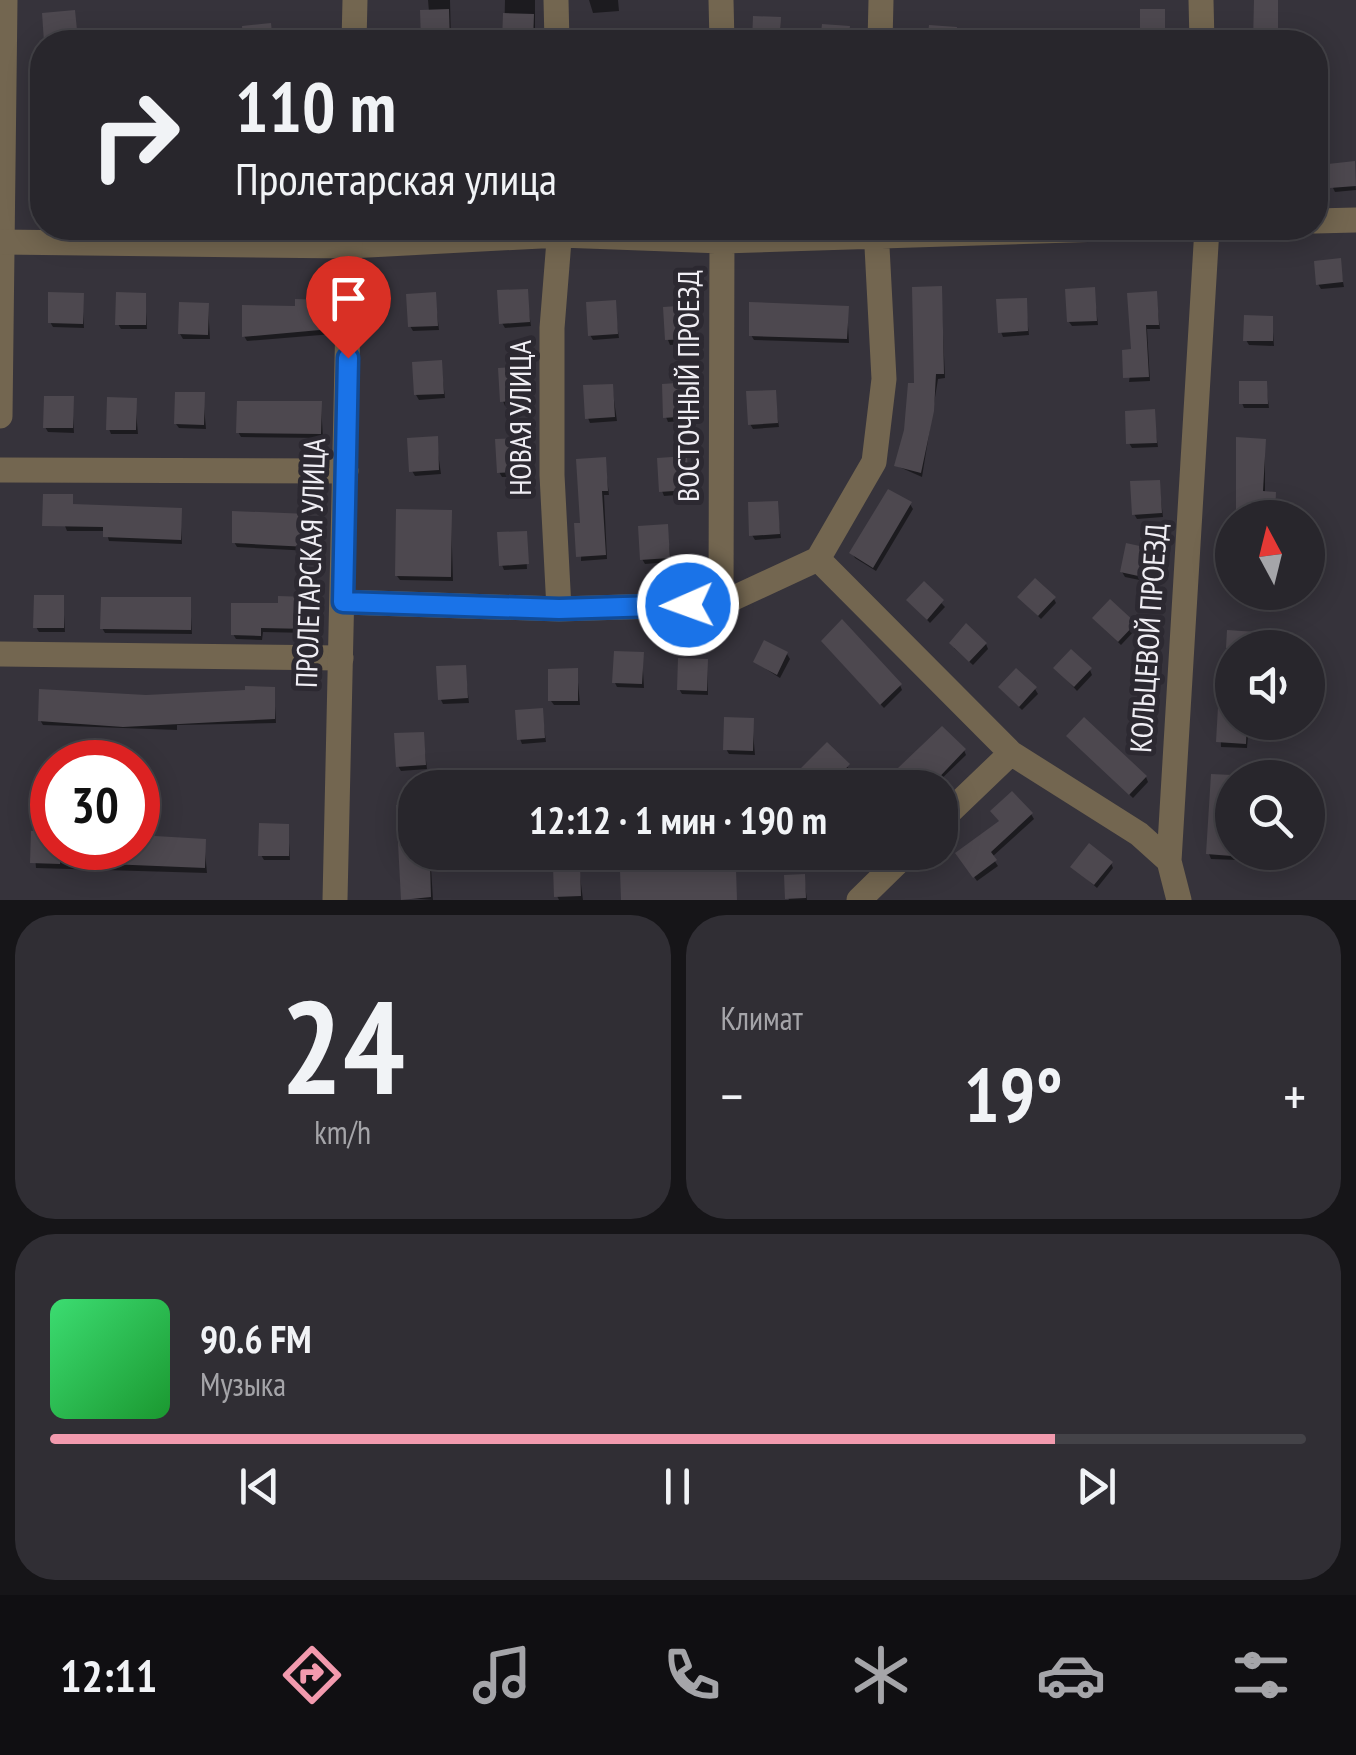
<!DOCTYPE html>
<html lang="ru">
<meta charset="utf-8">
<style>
:root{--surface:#28262c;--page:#302e34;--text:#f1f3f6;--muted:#a5a5a9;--line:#444348;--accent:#f29aae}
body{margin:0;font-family:"PT Sans Narrow",sans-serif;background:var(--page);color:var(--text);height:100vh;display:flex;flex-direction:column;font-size:38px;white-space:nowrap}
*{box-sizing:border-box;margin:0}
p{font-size:32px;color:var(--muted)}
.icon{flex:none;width:55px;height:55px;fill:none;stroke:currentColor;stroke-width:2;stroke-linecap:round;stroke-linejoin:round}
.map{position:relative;height:900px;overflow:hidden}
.side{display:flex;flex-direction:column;gap:15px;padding:15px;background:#161518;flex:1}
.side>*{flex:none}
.hud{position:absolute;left:30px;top:30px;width:1298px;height:210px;border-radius:40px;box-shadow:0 5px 25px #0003,0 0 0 2px var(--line);background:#28262c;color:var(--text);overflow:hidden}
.needle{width:65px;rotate:353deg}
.tools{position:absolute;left:1215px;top:500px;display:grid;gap:20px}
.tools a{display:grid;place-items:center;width:110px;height:110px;border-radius:50%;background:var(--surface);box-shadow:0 5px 25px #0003,0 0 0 2px var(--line);font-size:50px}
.speed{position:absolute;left:30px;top:740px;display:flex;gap:20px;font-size:50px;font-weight:700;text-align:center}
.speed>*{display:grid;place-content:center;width:130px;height:130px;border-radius:50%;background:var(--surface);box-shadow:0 5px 25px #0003,0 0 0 2px var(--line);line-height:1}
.speed .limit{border:15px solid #d22;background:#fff;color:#111}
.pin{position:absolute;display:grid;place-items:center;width:85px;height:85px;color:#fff;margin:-102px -42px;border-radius:50% 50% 50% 0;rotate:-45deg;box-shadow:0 0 10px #0007}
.pin .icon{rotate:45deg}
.me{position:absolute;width:110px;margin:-55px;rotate:268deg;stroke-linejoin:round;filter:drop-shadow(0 0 8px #0008)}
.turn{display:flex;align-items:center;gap:35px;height:210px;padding:0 40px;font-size:45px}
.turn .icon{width:130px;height:130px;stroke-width:2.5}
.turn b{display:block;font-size:70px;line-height:85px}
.big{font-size:75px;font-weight:800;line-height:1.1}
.side .tile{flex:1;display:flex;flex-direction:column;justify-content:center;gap:15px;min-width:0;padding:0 35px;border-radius:40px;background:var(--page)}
.side .dial{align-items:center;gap:0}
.dial b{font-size:130px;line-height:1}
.song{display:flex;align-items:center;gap:30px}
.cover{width:120px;height:120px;border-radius:15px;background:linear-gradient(135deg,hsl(140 70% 55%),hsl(130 70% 35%))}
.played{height:10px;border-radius:5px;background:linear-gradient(90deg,var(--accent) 80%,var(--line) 80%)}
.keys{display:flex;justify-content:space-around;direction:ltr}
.heat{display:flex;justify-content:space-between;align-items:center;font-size:55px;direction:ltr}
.side .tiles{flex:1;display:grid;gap:15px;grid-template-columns:1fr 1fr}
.tile:last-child{grid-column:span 2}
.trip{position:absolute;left:398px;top:770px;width:560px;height:100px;border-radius:40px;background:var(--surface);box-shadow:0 5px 25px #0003,0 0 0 2px var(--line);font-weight:800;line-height:100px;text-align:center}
.tabs{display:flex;height:160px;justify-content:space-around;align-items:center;background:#100f12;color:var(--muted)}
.tabs .icon{width:70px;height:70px}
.tabs .on{color:var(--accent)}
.tabs b{font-size:45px;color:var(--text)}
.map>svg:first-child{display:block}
</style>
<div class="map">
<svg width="1356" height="900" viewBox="0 0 1356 900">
<rect width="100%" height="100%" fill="#36333b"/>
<path fill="#0007" d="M428,0H450L451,42H424L423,12H429Z
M505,0H535V42H504Z
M589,0H618L619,11L593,13Z
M755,19H780L782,42H754Z
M1353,164L1356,190L1335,192L1333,188Z
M1339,261L1344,287L1321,289L1318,284Z
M941,288L945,378L938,379L922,477L897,466Z
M1094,290L1098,325L1072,326L1069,322Z
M526,291L531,326L505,328L502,323Z
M1156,294L1160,329H1147L1150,381L1129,382L1133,352Z
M145,295L147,329H121L118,324Z
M435,295L439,330L413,331L410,326Z
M82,296L84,328L53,327L50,322Z
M1025,300L1029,335L1003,337L1001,332Z
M324,302L333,315V334L247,341L244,336L298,309Z
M614,303L619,338L593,340L590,335Z
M208,305L210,339H183L180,334Z
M692,308L697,343L670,345L668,340Z
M847,308L849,343L754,340L751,335Z
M1272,318L1274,346L1249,345L1246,340Z
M441,363L445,398L419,400L416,395Z
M527,369L531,404L505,406L503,401Z
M1266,383L1269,408H1244L1242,403Z
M690,385L695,420L668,422L666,417Z
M612,386L617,421L590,423L588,418Z
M774,392L779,427L753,429L750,424Z
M203,395L206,429L179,428L176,424Z
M72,399L74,433L48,432L45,427Z
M135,400L138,434H111L109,429Z
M321,404L323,438L241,437L238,432Z
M1153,412L1158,447L1132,448L1129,443Z
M436,439L441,474L415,476L412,471Z
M524,440L528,476L502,477L499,472Z
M1265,441V494L1277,499L1276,518H1238Z
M686,459L690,494L664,496L662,491Z
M605,460L609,495H604L607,559L581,561L582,525Z
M1159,482L1163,517L1137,519L1134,514Z
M776,503L781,538L755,540L752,535Z
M910,504L913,509L876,571L855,558L852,553Z
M180,510L182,544L109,541L106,531H67L65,526Z
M451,513L453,581L400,580L397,576Z
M307,516L310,551L237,547L234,542Z
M667,527L671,562L645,564L642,559Z
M525,535L527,569L504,570L502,565Z
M1156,552L1154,583L1125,577L1122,572Z
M1224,557L1232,558V589L1222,584Z
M924,585L945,607L930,623L909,601Z
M63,598L65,632H39L36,627Z
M1020,598L1054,599L1056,603L1041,619Z
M307,599L309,633L263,632L262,640L236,639L233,634Z
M190,600L192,634L105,633L102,628Z
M1098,623L1134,625L1136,629L1121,645Z
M1229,633L1232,648V665L1228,660Z
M986,644L988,649L973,665L954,648Z
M642,654L644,688L617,687L615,683Z
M787,654L790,659L780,678L755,662Z
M707,661L708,695L682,694L679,689Z
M465,667L469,703L443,704L441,700Z
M1056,668L1090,670L1092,675L1077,691Z
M577,671L580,705H554L551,701Z
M860,683L900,685L902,690L884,708Z
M1035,689L1038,694L1022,710L1004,692Z
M274,690L276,723L177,725V730L43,725L40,720Z
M542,711L546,742L522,744L520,739Z
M1220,715H1232V722H1249L1247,748L1221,747Z
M752,720L755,755L729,754L726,749Z
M423,734L427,769L401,771L398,766Z
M1069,737L1146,777L1148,782L1133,798Z
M827,745L851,771L835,788H821Z
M964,750L966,755L932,788H881Z
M1213,776L1232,778V852H1238V860L1211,859L1209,854Z
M415,807V852H430L433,900L404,898Z
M1031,814L1034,819L992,857L998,866L977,881L958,854Z
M288,826L290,860H264L261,855Z
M33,833H52V848H138V838L204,841L207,873L36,868Z
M831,852H861L846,868Z
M1111,863L1113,868L1097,888L1073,867Z
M579,868L583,900H559L557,896Z
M804,877L807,900H789L788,898Z"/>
<path fill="#4d484f" d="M1254,0H1278V42H1253Z
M449,9L450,42H421L420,10Z
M1140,9H1165V42H1140Z
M75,10L78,40L44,42L42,13Z
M503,13L534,14L533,42H502Z
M753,16L781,17L780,42H752Z
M271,23L273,42H243L242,26Z
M822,24L850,26L848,42H820Z
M929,25L957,27L956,42H927Z
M1355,161L1356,186L1330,188L1328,164Z
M1341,258L1343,282L1316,285L1314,261Z
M942,286L944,374H936L934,411L921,473L894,466L904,430L908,383H914L912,287Z
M1095,287L1097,321L1067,322L1065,289Z
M528,289L530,322L499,324L497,290Z
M1157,291L1159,325H1146L1149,377L1123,378L1122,350L1131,349L1127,293Z
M48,292L84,293L83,324L48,323Z
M116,292L146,293V325H115Z
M436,292L438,326L408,327L406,294Z
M1027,298L1028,331L998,333L996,299Z
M295,299L326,300L325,307H332L331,329L242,337V305L295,306Z
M616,300L618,334L588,336L586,302Z
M179,302L209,303L208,335L178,334Z
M749,302L849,306L847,339L749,336Z
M694,305L695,339L665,340L663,307Z
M1244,315L1273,316V341H1243Z
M442,360L444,394L414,395L412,362Z
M529,366L530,400L500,402L498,368Z
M1239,381H1267L1268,404H1239Z
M692,382L694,416L663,418L662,384Z
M613,384L615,417L585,419L583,385Z
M776,390L778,423L748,425L746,391Z
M175,392H205L204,425L174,424Z
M44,396H74L73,428H43Z
M107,397L137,398L136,430H106Z
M237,401H322L321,434L236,433Z
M1155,409L1157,443L1126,444L1125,411Z
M438,436L439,470L409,472L407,438Z
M1236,437L1266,439L1263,491L1276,492L1275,518H1236Z
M525,438L527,471L497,473L495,439Z
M687,456L689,490L659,492L657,458Z
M606,457L608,491H602L606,555L576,557L574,523H580L576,459Z
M1160,480L1162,513L1132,515L1130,481Z
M888,489L912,502L873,568L849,553Z
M43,494H73V504L182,508L181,540L103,537V527L42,526Z
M778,501L780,534L749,536L748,502Z
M396,509L452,510L451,577L395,576Z
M232,511L309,514L308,547L232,543Z
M668,524L670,558L640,560L638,526Z
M527,531L529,564L499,566L497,532Z
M1126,543L1158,550L1152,579L1120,572Z
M1035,578L1056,597L1038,616L1017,597Z
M924,581L944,600L927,620L906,600Z
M34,595H64V628H33Z
M278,596L308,597V629L261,628V636L231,635V603H278Z
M101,597H191V630L100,629Z
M1110,599L1136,623L1118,642L1092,618Z
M842,619L902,684L880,705L821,641Z
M966,623L987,643L969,662L949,643Z
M1227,630L1287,634V648H1226Z
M764,640L788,652L777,675L753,662Z
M1071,649L1092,668L1074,687L1053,668Z
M614,651L644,652L642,684L612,683Z
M678,658L708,659L707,691L677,690Z
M466,665L468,698L438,700L436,666Z
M578,668V701H548V669Z
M1016,668L1037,687L1019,707L998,687Z
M245,686L275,687V719L123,727L38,721L39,689L146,695L245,690Z
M1219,689H1232V722H1247L1246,744L1216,742Z
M543,708L545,738L517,740L515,710Z
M724,717L754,718L753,751L723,750Z
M1084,717L1147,776L1129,795L1066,736Z
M942,726L966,749L929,788H877Z
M424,732L426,765L396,767L394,733Z
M827,742L850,764L828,788H821L801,768Z
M1211,774L1232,775V856L1206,854Z
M1012,791L1033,813L991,852L997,860L973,878L955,853L999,821L990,811Z
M415,804V864L430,863L431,897L401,900L396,805Z
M259,823L289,824V856H258Z
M31,831H52V848H61L60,864L30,863Z
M138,835L206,839L205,868L84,863V848H138Z
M1089,843L1113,862L1094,885L1070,867Z
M580,865L581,896L554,897L553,866Z
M702,869H736L737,900H621L620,871Z
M805,874L806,898L785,899L784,875Z"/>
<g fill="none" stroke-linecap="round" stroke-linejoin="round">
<path stroke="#736650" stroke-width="25" d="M556,0L557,42
M721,0L722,42
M1201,0L1202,42
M880,42L881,0
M1315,221L1356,220
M349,246L560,235L722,241L1135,228
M0,416L5,0
M0,470L346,471
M818,559L1011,753L1139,834L1169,861
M343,602L559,609L721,604L818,559L874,462L884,379L876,228
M721,604L722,228
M559,609L552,475V328L560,228
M0,654L341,658
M940,821L1011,753
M859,900L908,852
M1179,900L1169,861L1207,228"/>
<path stroke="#736650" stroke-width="25" d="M354,42L355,0
M0,242L349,246
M335,900L350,228"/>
</g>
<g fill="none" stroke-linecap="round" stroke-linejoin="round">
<defs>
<path id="route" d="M348,358L343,602L559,609L688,605"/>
</defs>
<use href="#route" stroke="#114b97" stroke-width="25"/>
<use href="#route" stroke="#1a73e8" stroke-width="18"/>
</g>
<g text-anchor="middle" stroke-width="10" stroke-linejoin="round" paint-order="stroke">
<g font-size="30" fill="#efedf3" stroke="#2c2931">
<text transform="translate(689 386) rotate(-90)" y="10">ВОСТОЧНЫЙ ПРОЕЗД</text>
<text transform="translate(521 418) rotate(-90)" y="10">НОВАЯ УЛИЦА</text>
<text transform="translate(311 563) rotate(-88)" y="10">ПРОЛЕТАРСКАЯ УЛИЦА</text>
<text transform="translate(1149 638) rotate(-86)" y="10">КОЛЬЦЕВОЙ ПРОЕЗД</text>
</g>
</g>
</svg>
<div class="tools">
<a><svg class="needle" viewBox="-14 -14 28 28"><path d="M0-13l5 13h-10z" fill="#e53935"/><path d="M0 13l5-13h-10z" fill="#a5a5a9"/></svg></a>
<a><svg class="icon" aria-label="sound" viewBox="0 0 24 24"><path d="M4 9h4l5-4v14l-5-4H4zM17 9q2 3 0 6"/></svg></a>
<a><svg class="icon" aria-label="search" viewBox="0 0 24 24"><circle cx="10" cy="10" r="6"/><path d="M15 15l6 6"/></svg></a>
</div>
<div class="speed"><div class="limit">30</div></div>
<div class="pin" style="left:348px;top:358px;background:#d93025"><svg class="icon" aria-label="arrive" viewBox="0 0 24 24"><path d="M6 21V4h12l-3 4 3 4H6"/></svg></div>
<svg class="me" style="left:688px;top:605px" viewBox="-20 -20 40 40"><circle r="17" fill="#1a73e8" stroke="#fff" stroke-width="3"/><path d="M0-11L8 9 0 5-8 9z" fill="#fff"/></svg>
<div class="trip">12:12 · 1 мин · 190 m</div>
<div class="hud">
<div class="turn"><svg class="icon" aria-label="right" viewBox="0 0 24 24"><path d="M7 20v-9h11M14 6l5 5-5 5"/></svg><div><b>110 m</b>Пролетарская улица</div></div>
</div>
</div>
<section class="side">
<div class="tiles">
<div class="tile dial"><b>24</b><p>km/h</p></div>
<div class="tile"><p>Климат</p>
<div class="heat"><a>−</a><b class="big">19°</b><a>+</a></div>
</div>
<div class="tile">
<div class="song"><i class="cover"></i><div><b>90.6 FM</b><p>Музыка</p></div></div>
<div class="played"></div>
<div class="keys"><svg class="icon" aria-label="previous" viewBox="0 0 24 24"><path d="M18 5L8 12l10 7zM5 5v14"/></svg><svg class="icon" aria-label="pause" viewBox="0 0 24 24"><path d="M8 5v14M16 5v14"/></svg><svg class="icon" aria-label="next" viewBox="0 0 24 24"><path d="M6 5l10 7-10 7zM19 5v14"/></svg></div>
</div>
</div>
</section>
<nav class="tabs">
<b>12:11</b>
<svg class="icon on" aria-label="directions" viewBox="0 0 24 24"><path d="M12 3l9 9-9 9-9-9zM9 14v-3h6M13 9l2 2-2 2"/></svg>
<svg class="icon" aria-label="music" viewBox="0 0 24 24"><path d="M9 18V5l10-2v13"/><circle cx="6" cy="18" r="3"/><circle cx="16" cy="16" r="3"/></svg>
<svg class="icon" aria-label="phone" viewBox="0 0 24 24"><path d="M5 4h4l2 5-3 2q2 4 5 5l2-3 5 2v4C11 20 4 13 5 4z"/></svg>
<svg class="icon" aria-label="climate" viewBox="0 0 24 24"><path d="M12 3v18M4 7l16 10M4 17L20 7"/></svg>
<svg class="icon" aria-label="car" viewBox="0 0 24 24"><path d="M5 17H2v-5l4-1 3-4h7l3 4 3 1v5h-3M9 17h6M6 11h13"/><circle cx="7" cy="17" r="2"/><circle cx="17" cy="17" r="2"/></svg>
<svg class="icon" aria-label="filters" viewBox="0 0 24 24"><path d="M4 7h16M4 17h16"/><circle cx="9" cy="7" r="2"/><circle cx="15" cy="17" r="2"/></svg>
</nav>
